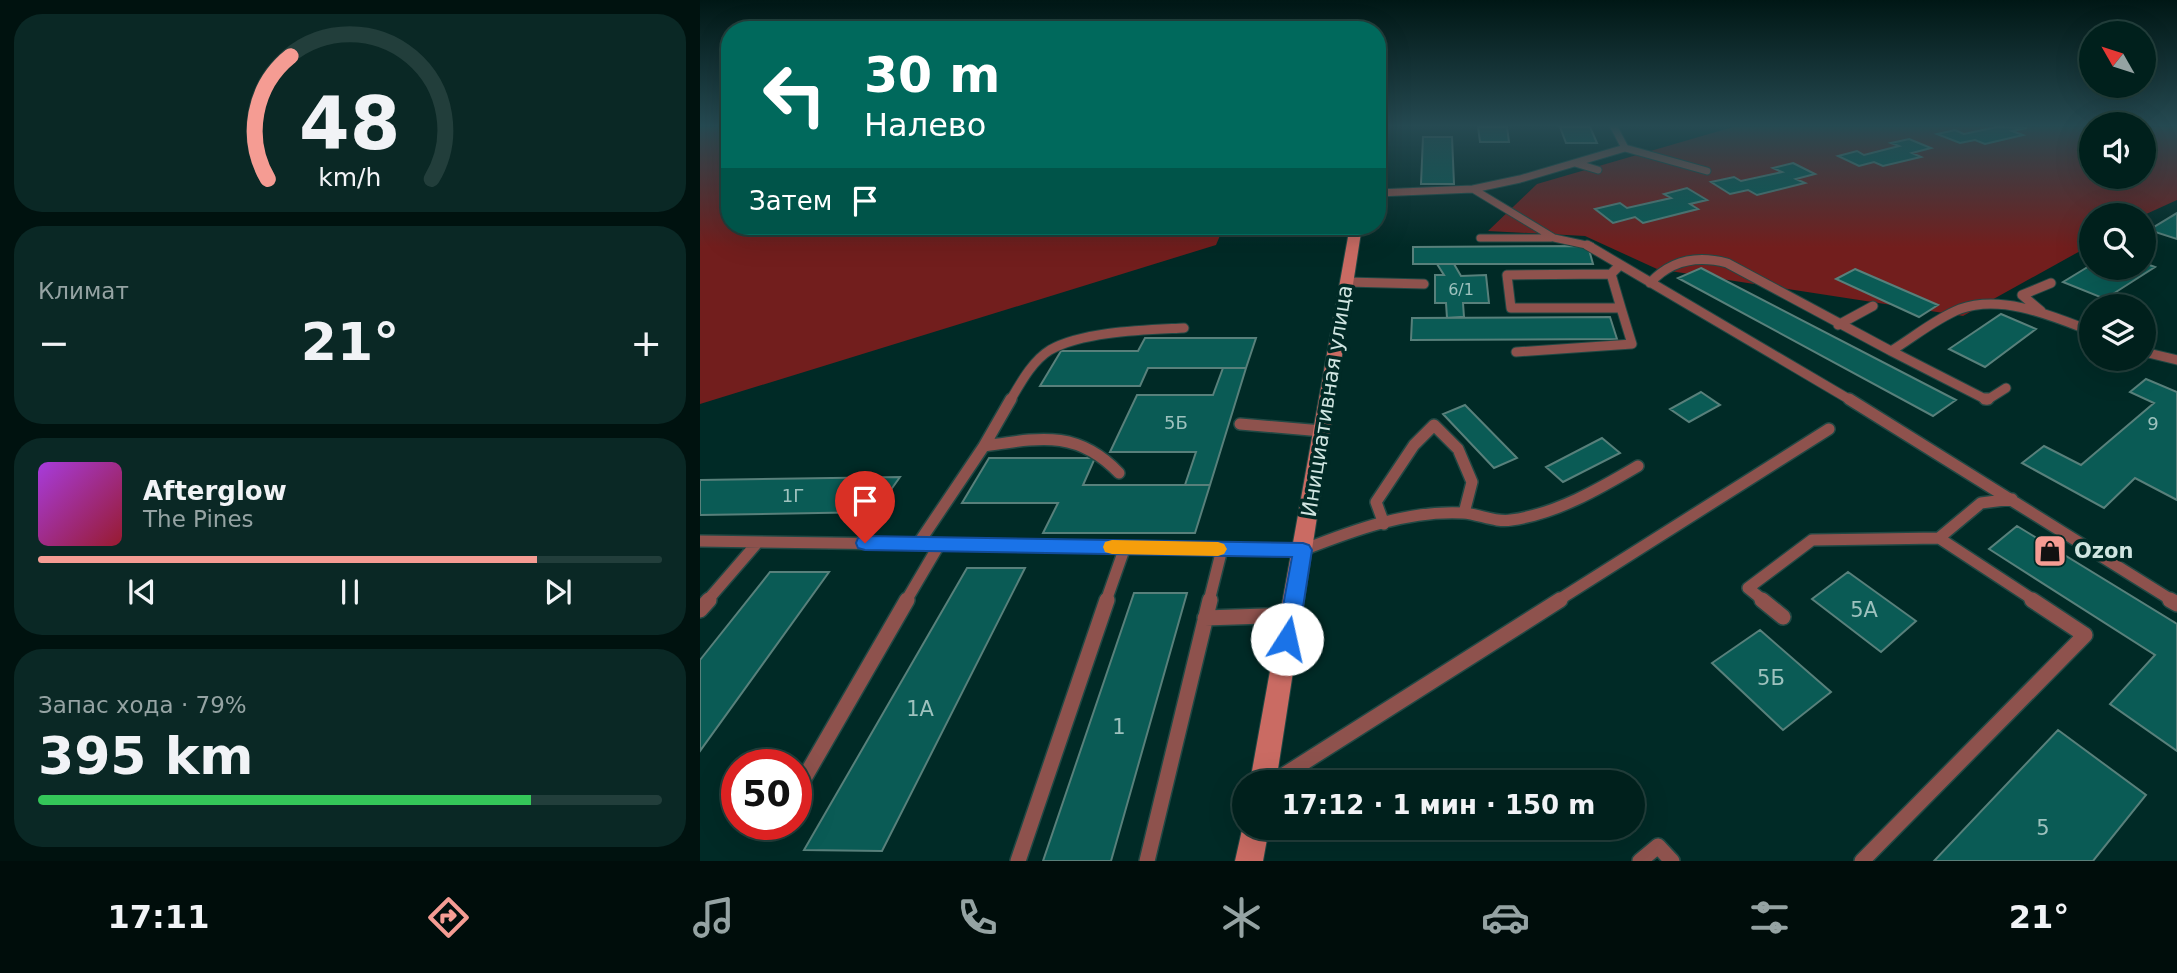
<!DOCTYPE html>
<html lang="ru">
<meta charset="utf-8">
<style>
:root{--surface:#00201c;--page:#0a2825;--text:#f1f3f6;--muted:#95a3a3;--line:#223e3b;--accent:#f59c93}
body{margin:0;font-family:"DejaVu Sans",sans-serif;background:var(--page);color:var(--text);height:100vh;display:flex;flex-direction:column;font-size:26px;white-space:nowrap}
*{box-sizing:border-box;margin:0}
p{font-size:23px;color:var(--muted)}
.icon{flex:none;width:38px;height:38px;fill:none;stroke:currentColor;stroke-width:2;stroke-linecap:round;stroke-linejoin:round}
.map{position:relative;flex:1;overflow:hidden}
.panel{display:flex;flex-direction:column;gap:14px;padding:14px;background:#00120f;width:700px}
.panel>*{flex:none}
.guide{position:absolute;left:21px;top:21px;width:665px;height:214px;border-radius:28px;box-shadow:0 7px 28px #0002,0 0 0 2px var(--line);background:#00695c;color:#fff;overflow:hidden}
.needle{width:46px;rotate:309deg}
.buttons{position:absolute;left:1379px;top:21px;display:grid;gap:14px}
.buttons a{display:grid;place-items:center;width:77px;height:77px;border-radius:50%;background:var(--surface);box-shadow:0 7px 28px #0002,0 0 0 2px var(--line);font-size:35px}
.speed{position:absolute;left:21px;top:749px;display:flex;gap:14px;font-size:35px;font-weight:700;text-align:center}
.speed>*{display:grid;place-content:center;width:91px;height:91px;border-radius:50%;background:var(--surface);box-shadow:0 7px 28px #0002,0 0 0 2px var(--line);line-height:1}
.speed .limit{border:10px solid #d22;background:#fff;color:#111}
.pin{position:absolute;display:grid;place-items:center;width:60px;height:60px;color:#fff;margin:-72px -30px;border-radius:50% 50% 50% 0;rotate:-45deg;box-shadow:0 0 7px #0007}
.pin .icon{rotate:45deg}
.me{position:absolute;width:77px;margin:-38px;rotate:10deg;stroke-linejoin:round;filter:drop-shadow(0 0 5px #0008)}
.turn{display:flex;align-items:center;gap:24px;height:147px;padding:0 28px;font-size:32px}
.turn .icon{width:91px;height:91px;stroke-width:2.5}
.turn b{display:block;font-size:49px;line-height:60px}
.then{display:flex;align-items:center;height:66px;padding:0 28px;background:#0003;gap:14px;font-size:26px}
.big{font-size:52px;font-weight:600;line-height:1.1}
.panel .tile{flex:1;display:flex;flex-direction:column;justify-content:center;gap:10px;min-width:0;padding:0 24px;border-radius:28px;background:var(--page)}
.panel .dial{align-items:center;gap:0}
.dial svg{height:182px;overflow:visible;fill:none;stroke:var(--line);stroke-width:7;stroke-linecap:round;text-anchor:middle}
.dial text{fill:var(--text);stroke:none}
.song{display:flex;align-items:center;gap:21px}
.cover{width:84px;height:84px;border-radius:10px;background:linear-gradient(135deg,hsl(280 70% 55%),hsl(350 70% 35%))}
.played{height:7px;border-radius:4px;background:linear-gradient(90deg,var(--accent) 80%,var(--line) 80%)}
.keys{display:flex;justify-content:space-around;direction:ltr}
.heat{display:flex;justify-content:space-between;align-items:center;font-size:38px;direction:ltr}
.charge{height:10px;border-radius:5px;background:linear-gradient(90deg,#34c759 79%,var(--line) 0)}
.trip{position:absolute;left:532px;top:770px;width:413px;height:70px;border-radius:35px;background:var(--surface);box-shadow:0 7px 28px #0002,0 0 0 2px var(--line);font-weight:600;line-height:70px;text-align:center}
.tabs{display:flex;height:112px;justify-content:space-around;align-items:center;background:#000d0b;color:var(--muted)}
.tabs .icon{width:49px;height:49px}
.tabs .current{color:var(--accent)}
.tabs b{font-size:32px;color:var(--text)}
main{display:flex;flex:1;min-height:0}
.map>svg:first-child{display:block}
</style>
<main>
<section class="panel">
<div class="tile dial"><svg viewBox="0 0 100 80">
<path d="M14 69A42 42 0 1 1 86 69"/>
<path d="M14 69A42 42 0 0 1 24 15" stroke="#f59c93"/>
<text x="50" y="56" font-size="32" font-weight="700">48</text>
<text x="50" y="72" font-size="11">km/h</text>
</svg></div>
<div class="tile"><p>Климат</p>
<div class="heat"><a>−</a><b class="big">21°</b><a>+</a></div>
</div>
<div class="tile">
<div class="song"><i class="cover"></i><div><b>Afterglow</b><p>The Pines</p></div></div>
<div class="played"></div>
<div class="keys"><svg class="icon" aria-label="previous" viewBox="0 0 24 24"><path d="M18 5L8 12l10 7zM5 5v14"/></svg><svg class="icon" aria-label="pause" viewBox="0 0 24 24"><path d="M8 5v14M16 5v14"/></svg><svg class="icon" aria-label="next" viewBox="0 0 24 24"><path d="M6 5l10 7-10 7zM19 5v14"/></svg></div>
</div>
<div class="tile"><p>Запас хода · 79%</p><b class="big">395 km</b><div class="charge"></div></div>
</section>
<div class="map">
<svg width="1477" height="861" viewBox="0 0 1477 861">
<rect width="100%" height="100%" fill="#002a26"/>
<path fill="#721e1d" d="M0,127H30V226H524L516,245L0,404Z
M1033,127H1391V177H1444V127H1477V200L1444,215H1391V245L1263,316L957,269L885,236L788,231L837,184Z"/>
<path fill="#0a5b55" stroke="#58807b" stroke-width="2" d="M778,127H807L809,142H780Z
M860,127H890L897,143H866Z
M1297,127L1327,128L1312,131L1323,135L1285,144L1275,140L1260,143L1237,134L1255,130L1264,134Z
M723,137H752L754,184H721Z
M1209,139L1231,148L1212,153L1221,157L1183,166L1174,162L1159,166L1138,156L1157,151L1164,155L1199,146L1191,143Z
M1093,163L1115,174L1096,179L1105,183L1057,195L1048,190L1030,194L1011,182L1034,177L1041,181L1082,172L1073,168Z
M987,188L1007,200L990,204L998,209L943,223L935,217L913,223L895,209L920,203L927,208L971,198L964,194Z
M1477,213V239L1449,230Z
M888,246L893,264H713V247Z
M1444,263L1455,267L1405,299L1363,282L1391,265V268H1444Z
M737,264H754L761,276L786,275L789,303H763L764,317L747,318L746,303H735V275H744Z
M1001,268L1256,400L1233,416L978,278Z
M1155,269L1238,305L1219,317L1136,279Z
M1301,314L1336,329L1285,367L1249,349Z
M910,317L917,339L711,340L712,318Z
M445,338H556L546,368H448L440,386H340L361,351H438Z
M523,368H546L510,485H485L496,452H410L437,395H513Z
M1446,379L1477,392V500L1435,478L1404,508L1322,463L1344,446L1381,465L1454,403L1430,392Z
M1001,392L1020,405L989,422L970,409Z
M765,405L817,458L794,468L743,414Z
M902,438L920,453L863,482L846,467Z
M289,458H395L383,485H510L495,533H343L358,503H262Z
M200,477L175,512L0,515V480Z
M1317,526L1477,624V751L1410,704L1455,655L1289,549Z
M267,568H325L182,851L104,850Z
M70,572H129L0,751V660Z
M1148,572L1216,621L1181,652L1112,599Z
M434,593H487L411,861H343Z
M1060,630L1131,692L1083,730L1012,663Z
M1358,730L1446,795L1393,861H1234Z"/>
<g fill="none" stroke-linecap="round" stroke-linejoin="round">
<defs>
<path id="lane-far3" d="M925,148L1007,171
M875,163L898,170
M773,189L820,179L925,148L914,127
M677,193L773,189L854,238L891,246
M780,238H851"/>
<path id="lane-far2" d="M887,245L1152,401
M911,274L921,308H811L807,275Z
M911,274L920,265
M647,282L724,284
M950,283C971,260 997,255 1027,263L1191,351C1214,337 1235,319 1260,309C1302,294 1352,316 1391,331
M1341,311L1322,295L1351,283
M1138,325L1173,306
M1191,351L1287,400L1306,388
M816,352L932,344L921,308
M1444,352L1477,360
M310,401C320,384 332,361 350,350C384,331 446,330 484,328"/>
<path id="lane-far1" d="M1149,399L1473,601
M1285,399H1288
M540,424L622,431
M284,446L311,399
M1312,499L1281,503L1239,538L1335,601
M684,524L676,502L714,445L734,425L758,449L772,482L764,513
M0,541L603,550C654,530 708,510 763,513C779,514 796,523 811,520C856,514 899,489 938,466
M218,544L284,446C339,438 377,429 419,473
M7,601L58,542
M206,601L239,545
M406,601L425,547
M509,601L522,549
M857,601L1129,429
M1064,601L1048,588L1112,540L1239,538"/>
<path id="lane" d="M1062,600L1083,617
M1470,600L1477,604
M0,610L9,600
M505,618L591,615
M102,782L207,600
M573,782L860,600
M318,861L407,600
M447,861L510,600
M940,861L958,846L972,861
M1162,861L1385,635L1332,600"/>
<path id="secondary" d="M650,226H662L576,782H550Z
M544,821V828H569L563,861H535Z"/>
</defs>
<use href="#lane-far3" stroke="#214844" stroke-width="9"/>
<use href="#lane-far2" stroke="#214844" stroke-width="11"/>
<use href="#lane-far1" stroke="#214844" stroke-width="14"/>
<use href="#lane" stroke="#214844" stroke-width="18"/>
<use href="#secondary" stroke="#214844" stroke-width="2"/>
<use href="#lane-far3" stroke="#8e524d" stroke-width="7"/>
<use href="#lane-far2" stroke="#8e524d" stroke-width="9"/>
<use href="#lane-far1" stroke="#8e524d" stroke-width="11"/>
<use href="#lane" stroke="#8e524d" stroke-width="15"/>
<use href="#secondary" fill="#ca6b63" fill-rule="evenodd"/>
</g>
<linearGradient id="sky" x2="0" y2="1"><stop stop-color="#001715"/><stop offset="0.51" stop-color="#264a52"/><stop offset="1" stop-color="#264a52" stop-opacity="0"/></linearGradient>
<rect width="1477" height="247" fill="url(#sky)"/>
<path fill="#1a73e8" stroke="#114b97" stroke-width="2" d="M165,536L603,543L609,545L612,550L598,639L595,645L587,648L580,645L577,639L592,557L165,550L158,548L156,543L158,538Z"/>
<path fill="#f59e0b" d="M412,540L518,542L524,544L527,549L524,554L518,556L412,554L405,552L403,547L405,542Z"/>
<defs>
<symbol id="shop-square" viewBox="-11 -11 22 22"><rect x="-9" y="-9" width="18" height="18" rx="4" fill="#f59c93" stroke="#002a26"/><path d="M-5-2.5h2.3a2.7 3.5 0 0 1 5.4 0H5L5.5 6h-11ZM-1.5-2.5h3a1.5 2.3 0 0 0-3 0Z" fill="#111"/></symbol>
</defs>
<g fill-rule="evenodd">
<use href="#shop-square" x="1331" y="532" width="38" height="38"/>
</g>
<g text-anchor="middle" stroke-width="7" stroke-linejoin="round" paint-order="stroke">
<g font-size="16" fill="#9ec2be">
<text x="761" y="295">6/1</text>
</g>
<g font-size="18" fill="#9ec2be">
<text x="476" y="429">5Б</text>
<text x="1453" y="430">9</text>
<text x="93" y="502">1Г</text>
</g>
<g font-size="21" fill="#d0e5e1" stroke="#002a26">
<text transform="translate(627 401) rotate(-81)" y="7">Инициативная улица</text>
</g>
<g font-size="21" font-weight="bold" fill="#d0e5e1" stroke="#002a26" text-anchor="start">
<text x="1374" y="558">Ozon</text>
</g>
<g font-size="21" fill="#9ec2be">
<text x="1164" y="617">5А</text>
<text x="1071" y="685">5Б</text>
<text x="220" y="716">1А</text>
<text x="419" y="734">1</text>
<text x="1343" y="835">5</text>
</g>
</g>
</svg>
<div class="buttons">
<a><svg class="needle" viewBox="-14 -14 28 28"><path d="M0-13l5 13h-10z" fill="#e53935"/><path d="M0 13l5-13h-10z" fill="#95a3a3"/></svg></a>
<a><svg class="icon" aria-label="sound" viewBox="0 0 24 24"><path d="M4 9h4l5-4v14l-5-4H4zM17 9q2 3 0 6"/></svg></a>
<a><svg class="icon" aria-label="search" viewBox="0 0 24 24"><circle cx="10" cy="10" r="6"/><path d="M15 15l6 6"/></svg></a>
<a><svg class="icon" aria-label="layers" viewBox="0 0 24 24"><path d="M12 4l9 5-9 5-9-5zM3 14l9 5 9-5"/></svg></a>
</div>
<div class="speed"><div class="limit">50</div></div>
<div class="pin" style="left:165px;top:543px;background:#d93025"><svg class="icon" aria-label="arrive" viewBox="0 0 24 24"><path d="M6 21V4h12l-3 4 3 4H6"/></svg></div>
<svg class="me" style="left:587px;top:639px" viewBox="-20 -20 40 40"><circle r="19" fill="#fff"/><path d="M0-13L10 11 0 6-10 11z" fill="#1a73e8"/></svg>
<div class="trip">17:12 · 1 мин · 150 m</div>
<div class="guide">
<div class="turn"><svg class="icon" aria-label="left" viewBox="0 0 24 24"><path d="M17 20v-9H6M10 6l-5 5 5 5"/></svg><div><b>30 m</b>Налево</div></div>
<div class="then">Затем<svg class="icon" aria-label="arrive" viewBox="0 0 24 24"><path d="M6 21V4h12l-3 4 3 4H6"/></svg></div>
</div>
</div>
</main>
<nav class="tabs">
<b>17:11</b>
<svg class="icon current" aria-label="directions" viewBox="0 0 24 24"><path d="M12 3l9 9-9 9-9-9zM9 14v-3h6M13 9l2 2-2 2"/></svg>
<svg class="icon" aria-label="music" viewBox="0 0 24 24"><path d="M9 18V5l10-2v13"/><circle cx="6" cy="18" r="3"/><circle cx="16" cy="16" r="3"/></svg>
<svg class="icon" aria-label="phone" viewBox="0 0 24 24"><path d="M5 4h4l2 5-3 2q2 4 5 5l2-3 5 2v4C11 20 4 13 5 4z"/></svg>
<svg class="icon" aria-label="climate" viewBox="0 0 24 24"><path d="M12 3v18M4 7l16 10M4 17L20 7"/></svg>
<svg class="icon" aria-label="car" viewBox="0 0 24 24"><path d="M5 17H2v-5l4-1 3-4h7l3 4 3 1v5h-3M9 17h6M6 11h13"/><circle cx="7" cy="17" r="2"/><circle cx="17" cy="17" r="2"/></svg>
<svg class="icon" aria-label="filters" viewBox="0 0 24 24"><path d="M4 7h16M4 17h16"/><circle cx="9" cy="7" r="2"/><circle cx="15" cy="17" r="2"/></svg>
<b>21°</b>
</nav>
